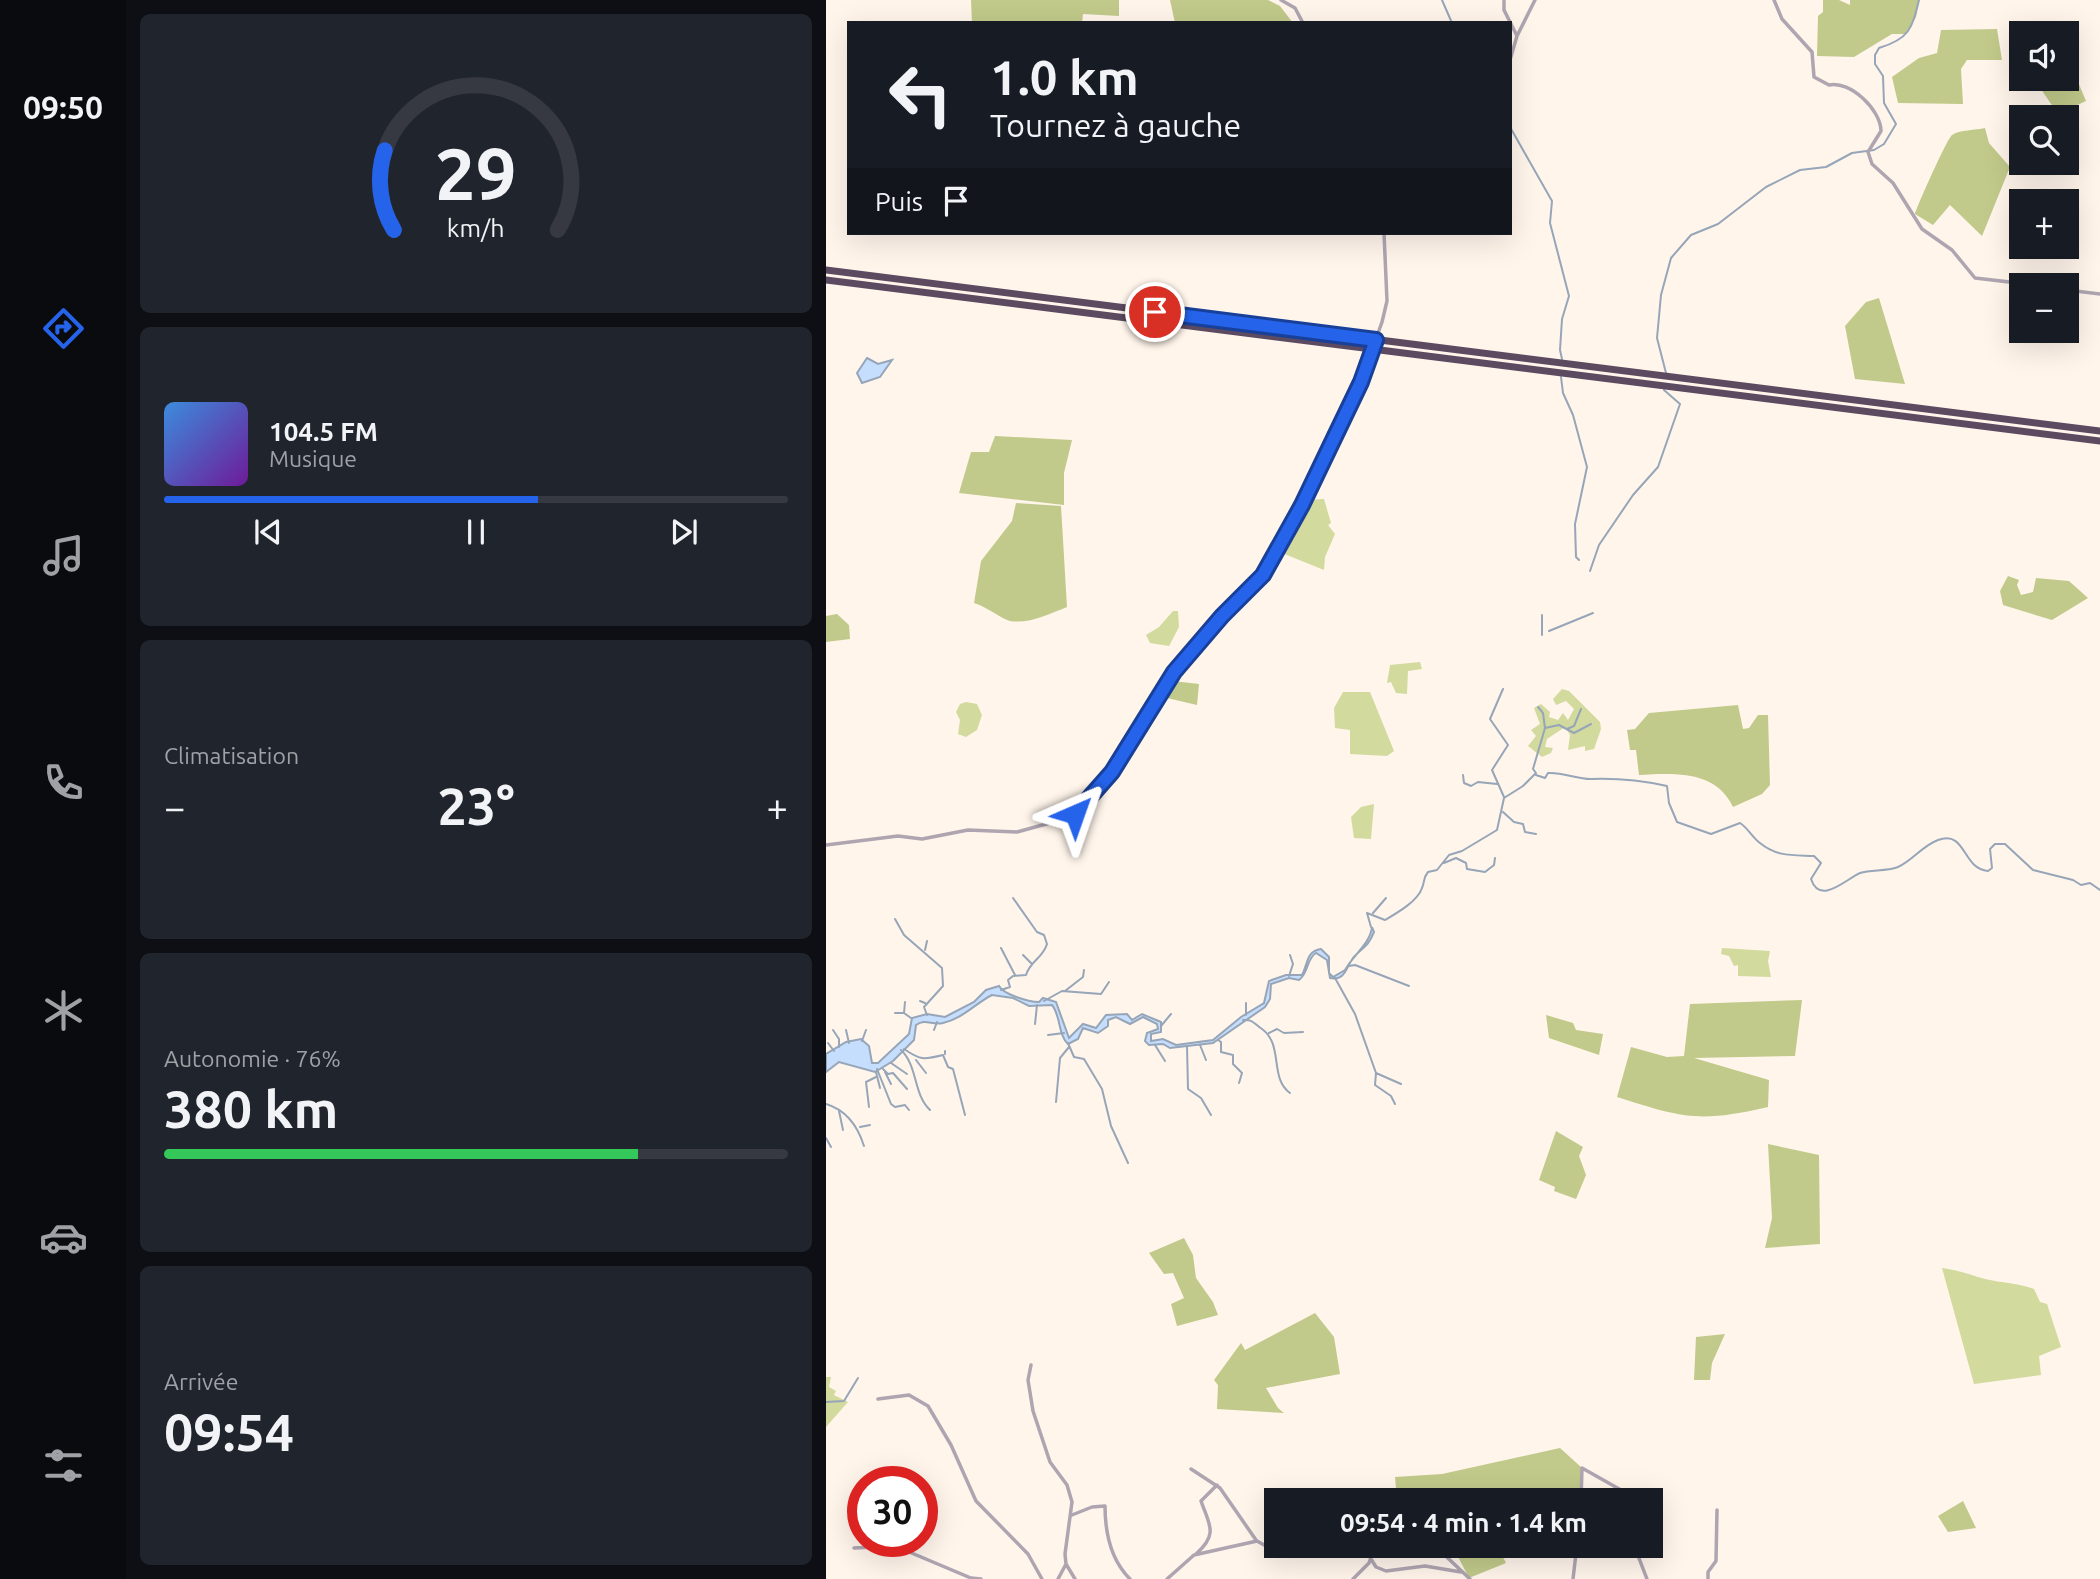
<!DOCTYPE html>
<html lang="fr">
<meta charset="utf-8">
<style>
:root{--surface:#171b24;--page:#20242c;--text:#f1f3f6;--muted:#9ea1a6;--line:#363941;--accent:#2563eb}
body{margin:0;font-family:Ubuntu,sans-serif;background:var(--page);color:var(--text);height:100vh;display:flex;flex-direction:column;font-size:26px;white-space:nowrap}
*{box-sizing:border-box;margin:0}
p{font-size:23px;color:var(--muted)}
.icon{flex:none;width:38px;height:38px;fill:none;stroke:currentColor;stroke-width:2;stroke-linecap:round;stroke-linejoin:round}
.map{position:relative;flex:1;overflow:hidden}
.drawer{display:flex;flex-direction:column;gap:14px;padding:14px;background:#0d0f14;width:700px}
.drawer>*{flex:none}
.banner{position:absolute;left:21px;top:21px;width:665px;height:214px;border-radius:0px;box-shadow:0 7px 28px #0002;background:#171b24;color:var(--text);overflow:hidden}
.tools{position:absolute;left:1183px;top:21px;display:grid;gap:14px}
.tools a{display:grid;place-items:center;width:70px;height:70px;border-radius:0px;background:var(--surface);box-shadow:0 7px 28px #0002;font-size:35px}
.speed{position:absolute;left:21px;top:1466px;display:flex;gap:14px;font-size:35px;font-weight:700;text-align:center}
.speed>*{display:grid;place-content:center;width:91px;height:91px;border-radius:50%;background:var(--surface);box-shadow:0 7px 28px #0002;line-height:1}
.speed .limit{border:10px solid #d22;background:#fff;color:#111}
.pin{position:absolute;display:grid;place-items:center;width:60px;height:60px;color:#fff;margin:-30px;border:4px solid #fff;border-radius:50%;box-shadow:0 2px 7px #0007}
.me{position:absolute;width:77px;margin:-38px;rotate:43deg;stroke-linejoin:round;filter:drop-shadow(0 0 5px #0008)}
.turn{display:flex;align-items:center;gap:24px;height:147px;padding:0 28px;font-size:32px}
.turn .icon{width:91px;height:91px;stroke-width:2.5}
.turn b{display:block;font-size:49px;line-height:60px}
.then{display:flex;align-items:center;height:66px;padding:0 28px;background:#0003;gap:14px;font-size:26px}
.big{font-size:52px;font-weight:700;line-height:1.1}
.drawer .card{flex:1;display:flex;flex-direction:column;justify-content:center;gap:10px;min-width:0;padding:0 24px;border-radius:10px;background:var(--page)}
.drawer .dial{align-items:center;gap:0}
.dial svg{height:182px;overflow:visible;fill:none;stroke:var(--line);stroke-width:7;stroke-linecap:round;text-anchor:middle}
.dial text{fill:var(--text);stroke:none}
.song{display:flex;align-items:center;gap:21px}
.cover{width:84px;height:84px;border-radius:10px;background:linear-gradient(135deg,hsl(210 70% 55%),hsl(280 70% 35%))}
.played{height:7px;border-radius:4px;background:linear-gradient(90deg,var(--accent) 60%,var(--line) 60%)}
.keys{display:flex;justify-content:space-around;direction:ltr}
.heat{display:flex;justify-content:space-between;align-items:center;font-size:38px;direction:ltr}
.charge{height:10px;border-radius:5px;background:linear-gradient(90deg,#34c759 76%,var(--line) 0)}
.trip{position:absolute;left:438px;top:1488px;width:399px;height:70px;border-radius:0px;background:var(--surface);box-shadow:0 7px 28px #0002;font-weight:700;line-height:70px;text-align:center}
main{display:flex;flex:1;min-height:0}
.tabs{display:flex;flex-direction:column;width:126px;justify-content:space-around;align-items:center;background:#090b0e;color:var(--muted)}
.tabs .icon{width:49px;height:49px}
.tabs .active{color:var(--accent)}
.tabs b{font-size:32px;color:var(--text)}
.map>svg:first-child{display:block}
</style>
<main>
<nav class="tabs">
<b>09:50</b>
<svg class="icon active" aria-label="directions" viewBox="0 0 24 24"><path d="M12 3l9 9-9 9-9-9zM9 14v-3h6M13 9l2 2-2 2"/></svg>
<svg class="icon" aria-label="music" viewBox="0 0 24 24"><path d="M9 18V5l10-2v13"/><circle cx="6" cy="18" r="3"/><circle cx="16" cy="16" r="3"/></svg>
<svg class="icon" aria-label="phone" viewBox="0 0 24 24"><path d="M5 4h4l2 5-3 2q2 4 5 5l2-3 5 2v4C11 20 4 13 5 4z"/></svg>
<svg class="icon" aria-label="climate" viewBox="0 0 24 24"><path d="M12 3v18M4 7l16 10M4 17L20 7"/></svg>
<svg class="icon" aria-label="car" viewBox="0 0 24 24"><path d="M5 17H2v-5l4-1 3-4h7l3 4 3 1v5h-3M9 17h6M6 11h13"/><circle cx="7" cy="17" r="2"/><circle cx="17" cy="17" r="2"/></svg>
<svg class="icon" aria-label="filters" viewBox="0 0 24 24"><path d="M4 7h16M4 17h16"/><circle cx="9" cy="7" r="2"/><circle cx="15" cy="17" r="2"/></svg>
</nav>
<section class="drawer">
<div class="card dial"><svg viewBox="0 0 100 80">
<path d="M14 69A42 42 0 1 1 86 69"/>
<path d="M14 69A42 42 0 0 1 10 34" stroke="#2563eb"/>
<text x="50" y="56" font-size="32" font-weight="700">29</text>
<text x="50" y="72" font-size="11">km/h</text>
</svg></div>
<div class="card">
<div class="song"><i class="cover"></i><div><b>104.5 FM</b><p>Musique</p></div></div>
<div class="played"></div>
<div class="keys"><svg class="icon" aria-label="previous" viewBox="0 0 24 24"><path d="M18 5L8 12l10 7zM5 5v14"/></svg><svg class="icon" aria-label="pause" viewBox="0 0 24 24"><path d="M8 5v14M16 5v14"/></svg><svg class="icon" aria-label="next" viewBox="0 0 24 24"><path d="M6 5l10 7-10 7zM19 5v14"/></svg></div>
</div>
<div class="card"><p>Climatisation</p>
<div class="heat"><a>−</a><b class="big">23°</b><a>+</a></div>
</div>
<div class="card"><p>Autonomie · 76%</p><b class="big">380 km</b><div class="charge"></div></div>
<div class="card"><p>Arrivée</p><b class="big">09:54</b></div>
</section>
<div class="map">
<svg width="1274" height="1579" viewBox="0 0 1274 1579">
<rect width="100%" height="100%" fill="#fff5eb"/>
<path fill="#d2da9e" d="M498,499L505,523L502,525L509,534L499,557L498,570L451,551L478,500Z
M347,611H352L353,627L343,646L324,643L320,635L333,627Z
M594,662L596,669L582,671L581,694L570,693L565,682L561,683L564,665Z
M736,689L743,691L774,722L775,729L768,749L759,751V746L742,750L744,735L739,727L721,739L719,747L727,748L725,753L716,757L702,746L710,736L705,730L714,724L708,708L715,704L724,712L723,717L732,720L737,713L742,720L748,709L740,701L730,705L727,699Z
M517,692H544L568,751L561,756L524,754V730L509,728L508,708Z
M140,702L151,704L156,715L151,730L140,737L132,734L134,720L130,712L134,704Z
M548,804L545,839L528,838L525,817L535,807Z
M896,948L944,951L942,961L945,977L912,976V965L908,966L903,956L895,954Z
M1116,1268C1132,1270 1145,1275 1159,1279C1176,1283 1192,1283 1208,1289L1214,1302L1221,1304L1235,1347L1213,1356L1215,1375L1148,1384Z
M0,1377H5L3,1387L10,1391L8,1395L22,1402L0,1427Z"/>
<path fill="#c1ca8a" d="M145,0H293V16L257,14L256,23H146Z
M344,0H442L454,6L467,23H349Z
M997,0H1013L1024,5V0H1093L1090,17L1080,34H1066L1028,57L991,56L992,16L997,12Z
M1171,29L1176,60H1141L1135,69L1137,104L1072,103L1066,77L1093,58L1111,53L1115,30Z
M1241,56L1260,101L1232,114L1208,79H1241Z
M1159,128L1163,143L1184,167L1156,236L1124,205L1107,225L1089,214C1091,206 1122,137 1126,135C1133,130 1150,130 1159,128Z
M1053,298L1079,384L1029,379L1019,326L1040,302Z
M169,436L246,440L238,473V505L133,493L145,452H163Z
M190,503L235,506L241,607C223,614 204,624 184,621C176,619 161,607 148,603L155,561L186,521Z
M1182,576L1193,580L1191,585L1195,595L1207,592L1210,578L1243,581L1262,598L1226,620L1177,605L1174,591Z
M11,614L23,625L24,639L0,642V616Z
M347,681L373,684L371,705L341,698Z
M912,705L917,729L923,728L932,715H942L944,785L936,794L907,807C890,770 848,773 813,775L810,750H804L801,730L809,729L823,713Z
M976,1000L969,1056L868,1058L943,1080L942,1107C873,1123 857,1118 791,1097L805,1047L841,1057L858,1056L864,1004Z
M720,1015L747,1023L750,1030L777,1034L773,1055L723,1038Z
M730,1131L757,1147L753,1156L760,1175L750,1199L728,1191L729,1187L713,1180Z
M942,1144L993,1155L994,1244L939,1248L946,1218Z
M358,1238L367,1255L370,1278L387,1302L392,1315L351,1326L345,1304L358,1298L347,1273L338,1274L323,1253Z
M489,1313L508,1337L514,1374L440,1388L452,1408L458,1413L391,1409L392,1385L388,1380L415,1343L419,1350Z
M899,1334L886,1363L884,1380H868L870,1337Z
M734,1448L755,1467V1500H571L569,1477L616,1474Z
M1137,1501L1150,1528L1122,1532L1112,1516Z
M626,1545H671L680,1563L643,1578Z"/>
<path fill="#c5defd" stroke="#96a5b8" stroke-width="2" d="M41,358L52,364L66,360L54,377L36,383L31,373Z
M546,927L548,932C541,949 536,947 527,958C520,968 519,981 504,978L501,960L490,953C480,959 483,973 473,980L463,978L445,984L444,999L439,1007L387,1043L344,1048L337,1044L323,1045L319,1041L321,1033L332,1029L331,1024L317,1017L304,1024L290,1017L282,1020V1026L272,1033L257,1028L252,1039L242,1044C232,1035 235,1016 226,1005L203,1006L187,998L166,995C150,1003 136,1019 117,1023C106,1026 100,1018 90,1025L88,1040L67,1061L49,1072L13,1062L0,1072V1054L20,1042L35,1039L43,1046L46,1063H52L83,1034L86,1018L101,1014L119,1017L148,1002L160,990L173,986C177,994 202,1002 213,1002L217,998L230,1002L243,1038L257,1024L270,1028L280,1015L301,1014L306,1020L316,1014L335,1022V1032L325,1034V1041L337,1039L350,1045L387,1040L415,1017L438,1003L443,981L460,975H476C482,964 480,951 495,949L503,957V973L507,977L519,970C527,955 544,944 546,927Z"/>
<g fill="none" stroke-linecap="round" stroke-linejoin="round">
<path stroke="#96a5b8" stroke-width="2" d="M616,0L626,23
M684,127L726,201L724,223L743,296L736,319L734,350L736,359
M840,373L831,338L835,295L845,258L865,235L892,224L940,187L974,170L1000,167L1026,153L1048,150L1058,144L1070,124L1058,103L1057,76L1049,64V55L1053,48C1083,39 1086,29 1093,0
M735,377L737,393L747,415L761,467L749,524L750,557L753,560
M764,571L773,545L807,495L832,467L854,404L838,390
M723,631L767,613
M716,635V615
M677,689L664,719L682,745L666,770L678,797
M712,707L717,713L719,728
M741,729L748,726L755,709
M637,775L638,783L645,786L652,782L671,784
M710,775L719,778L722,773C737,772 750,779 765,779C793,778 814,780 841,786L843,803L851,822L885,834L914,823C922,828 926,837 934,843C951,857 967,855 988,856L995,863L985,879C994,906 1020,879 1034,873C1046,869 1059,872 1072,867C1087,860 1096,846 1112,840C1141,830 1135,868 1162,871L1166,868L1164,849L1169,844H1179L1207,870L1247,880L1255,885L1264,883L1274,890
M677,812L688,822L697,824L699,832L710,834
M618,863L630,858L640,863L641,869L659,872L668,865L669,858
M547,913L560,898
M69,919L78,935L116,968L117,986L98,1007L101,1015
M545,927L541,913L559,920C571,913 592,901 596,888C599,881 597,878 602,872L611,870L623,855L636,851L671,830L678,798L697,786L710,773L707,769L719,728L733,725L748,733L765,724
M175,948L189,975
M99,950L101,941
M197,955L205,963
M523,966L529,965L583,986
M463,976L467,964L464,955
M509,978L529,1014L550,1073L575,1084
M175,990L184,987L182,980L187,976L200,975C204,961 217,958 221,944L218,935L211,932L187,898
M239,991L257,977L258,970
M94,1001L99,1003
M218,1001L236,991L275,994L283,982
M79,1002L78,1013L85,1018
M69,1013H78
M420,1015V1003
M417,1020C427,1019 428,1024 436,1029C458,1045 443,1078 464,1093
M209,1024L211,1005
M335,1026L345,1014
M7,1030L13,1039V1047
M20,1030L23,1043
M108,1030L111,1022
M443,1033L451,1029L458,1033L477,1032
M222,1035L238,1033
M392,1040L395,1042V1052L407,1055V1064L416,1073L413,1083
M36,1041L40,1030
M2,1043L8,1051
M242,1043L248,1057L258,1059L276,1089L285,1126L302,1163
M329,1045L339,1061
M374,1045L380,1060
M361,1046L362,1089L375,1098L385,1115
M78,1049C94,1060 97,1060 117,1055L122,1067L127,1069L139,1115
M75,1050C92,1066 87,1094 104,1110
M119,1054V1051
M90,1060L100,1073
M65,1063L81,1074
M51,1069L65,1104L69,1107L79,1105L83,1110
M57,1069L62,1074L67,1073L81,1089
M50,1072L54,1088
M59,1072L65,1084
M550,1073L549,1085L565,1096L569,1104
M230,1102L234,1058L243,1047
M0,1104C20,1110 32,1127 38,1146
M43,1107L40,1082L50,1077
M13,1111L17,1130
M34,1127L44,1125
M0,1138L5,1147
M0,1402L18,1401L32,1378"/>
<path stroke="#aea5b1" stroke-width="3.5" d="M455,0L469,8L477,23
M678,0V10L691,36L684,60
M948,0L956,19L986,52L988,77L1003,85C1024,80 1055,110 1055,131L1042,152L1046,164L1067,183L1096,229L1126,250L1149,278L1209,285
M691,36L709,0
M1241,290L1274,294
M0,845L72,836L96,839L142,830L191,832L242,818L267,796L286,772L348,672L396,616L434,579L465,528L535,381L556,322L561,301L558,233
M205,1365L202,1380L207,1411L224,1462L241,1485L246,1502L239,1554L240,1564L249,1579
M52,1399L83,1395L102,1406L125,1445L150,1501L202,1554L216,1579
M365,1469L394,1488L430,1540
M755,1500L756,1468L795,1490L796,1500
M246,1515L266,1507L279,1506C279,1532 285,1560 304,1579
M608,1545L644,1579
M808,1545L821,1579
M28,1548L69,1546L145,1578L155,1579
M370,1554C393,1534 383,1524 375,1501L391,1485
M545,1559L550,1567L560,1571L599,1566L635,1572
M232,1579L240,1564
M341,1579L368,1555L431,1541C452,1554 471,1556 494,1545
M527,1579L543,1563L549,1545
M747,1579L751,1545
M882,1579V1572L890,1561L891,1510"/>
<path stroke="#5c4a61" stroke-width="7" d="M0,270L1274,431
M0,280L1274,441"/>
</g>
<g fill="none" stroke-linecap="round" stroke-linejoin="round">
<defs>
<path id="route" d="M249,814L286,772L348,672L396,616L437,575L476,505L535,382L550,340L329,312"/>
</defs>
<use href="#route" stroke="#184099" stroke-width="18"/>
<use href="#route" stroke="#2563eb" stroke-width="12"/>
</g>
</svg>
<div class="tools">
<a><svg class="icon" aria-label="sound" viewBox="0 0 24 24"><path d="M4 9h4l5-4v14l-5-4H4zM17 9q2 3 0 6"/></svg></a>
<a><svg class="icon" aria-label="search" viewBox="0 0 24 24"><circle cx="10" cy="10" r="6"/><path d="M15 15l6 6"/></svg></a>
<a>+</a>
<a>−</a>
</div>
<div class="speed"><div class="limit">30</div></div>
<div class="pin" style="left:329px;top:312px;background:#d93025"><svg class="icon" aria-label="arrive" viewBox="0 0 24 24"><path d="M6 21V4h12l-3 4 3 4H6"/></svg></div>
<svg class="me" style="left:249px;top:814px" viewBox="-20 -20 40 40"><path d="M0-17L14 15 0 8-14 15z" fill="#2563eb" stroke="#fff" stroke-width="4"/></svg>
<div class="trip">09:54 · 4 min · 1.4 km</div>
<div class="banner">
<div class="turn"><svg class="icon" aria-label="left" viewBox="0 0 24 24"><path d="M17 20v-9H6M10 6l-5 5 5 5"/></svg><div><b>1.0 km</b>Tournez à gauche</div></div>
<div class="then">Puis<svg class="icon" aria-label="arrive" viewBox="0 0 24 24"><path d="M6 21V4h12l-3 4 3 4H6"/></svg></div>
</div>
</div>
</main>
